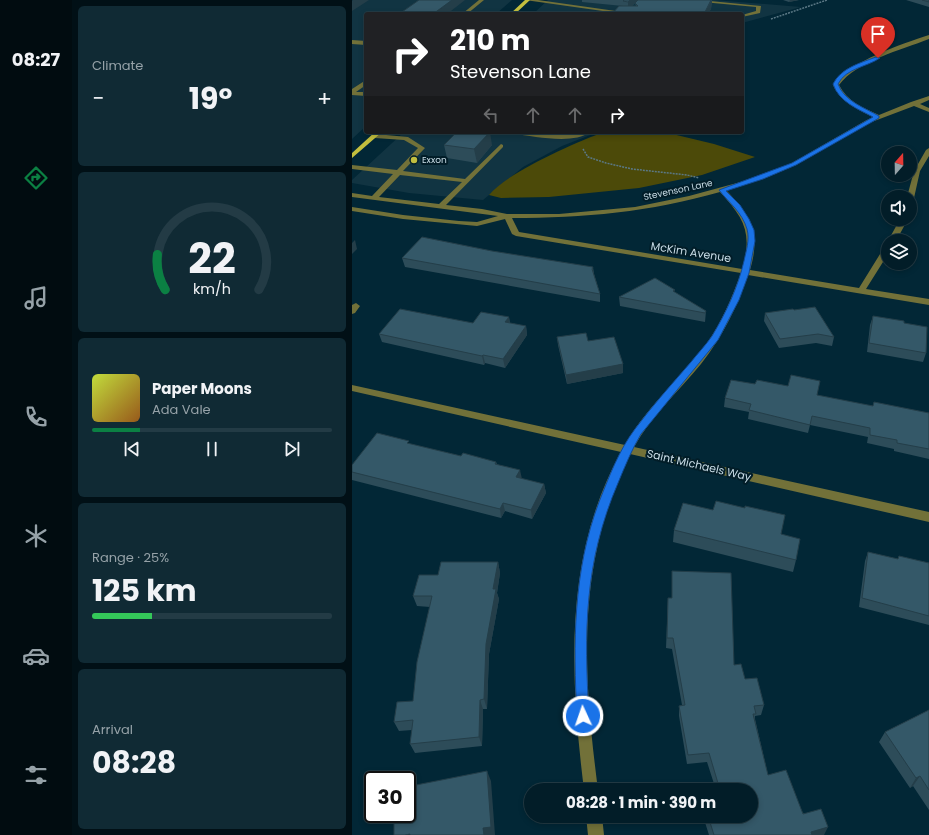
<!DOCTYPE html>
<meta charset="utf-8">
<style>
:root{--surface:#021d28;--page:#102a34;--text:#f1f3f6;--muted:#96a2a8;--line:#233b45;--accent:#0b8043}
body{margin:0;font-family:Poppins,sans-serif;background:var(--page);color:var(--text);height:100vh;display:flex;flex-direction:column;font-size:15px;white-space:nowrap}
*{box-sizing:border-box;margin:0}
p{font-size:13px;color:var(--muted)}
.icon{flex:none;width:22px;height:22px;fill:none;stroke:currentColor;stroke-width:2;stroke-linecap:round;stroke-linejoin:round}
.map{position:relative;flex:1;overflow:hidden}
.details{display:flex;flex-direction:column;gap:6px;padding:6px;background:#011016;width:280px}
.details>*{flex:none}
.top-card{position:absolute;left:12px;top:12px;width:380px;height:122px;border-radius:4px;box-shadow:0 2px 6px #0003,0 0 0 1px var(--line);background:#202124;color:#fff;overflow:hidden}
.needle{width:26px;rotate:20deg}
.fabs{position:absolute;left:529px;top:146px;display:grid;gap:8px}
.fabs a{display:grid;place-items:center;width:36px;height:36px;border-radius:50%;background:var(--surface);box-shadow:0 2px 6px #0003,0 0 0 1px var(--line);font-size:20px}
.speed{position:absolute;left:12px;top:771px;display:flex;gap:8px;font-size:20px;font-weight:700;text-align:center}
.speed>*{display:grid;place-content:center;width:52px;height:52px;border-radius:50%;background:var(--surface);box-shadow:0 2px 6px #0003,0 0 0 1px var(--line);line-height:1}
.speed .limit{border:2px solid #111;border-radius:6px;background:#fff;color:#111}
.pin{position:absolute;display:grid;place-items:center;width:34px;height:34px;color:#fff;margin:-41px -17px;border-radius:50% 50% 50% 0;rotate:-45deg;box-shadow:0 0 4px #0007}
.pin .icon{rotate:45deg}
.me{position:absolute;width:44px;margin:-22px;rotate:357deg;stroke-linejoin:round;filter:drop-shadow(0 0 3px #0008)}
.turn{display:flex;align-items:center;gap:14px;height:84px;padding:0 20px;font-size:18px}
.turn .icon{width:52px;height:52px;stroke-width:2.5}
.turn b{display:block;font-size:28px;line-height:34px}
.lanes{display:flex;align-items:center;height:38px;padding:0 20px;background:#0003;justify-content:center;gap:20px;direction:ltr}
.lanes .off{opacity:.35}
.big{font-size:30px;font-weight:700;line-height:1.1}
.details .card{flex:1;display:flex;flex-direction:column;justify-content:center;gap:6px;min-width:0;padding:0 14px;border-radius:6px;background:var(--page)}
.details .dial{align-items:center;gap:0}
.dial svg{height:104px;overflow:visible;fill:none;stroke:var(--line);stroke-width:7;stroke-linecap:round;text-anchor:middle}
.dial text{fill:var(--text);stroke:none}
.song{display:flex;align-items:center;gap:12px}
.cover{width:48px;height:48px;border-radius:6px;background:linear-gradient(135deg,hsl(70 70% 55%),hsl(30 70% 35%))}
.played{height:4px;border-radius:2px;background:linear-gradient(90deg,var(--accent) 20%,var(--line) 20%)}
.keys{display:flex;justify-content:space-around;direction:ltr}
.heat{display:flex;justify-content:space-between;align-items:center;font-size:22px;direction:ltr}
.charge{height:6px;border-radius:3px;background:linear-gradient(90deg,#34c759 25%,var(--line) 0)}
.trip{position:absolute;left:172px;top:783px;width:234px;height:40px;border-radius:20px;background:var(--surface);box-shadow:0 2px 6px #0003,0 0 0 1px var(--line);font-weight:700;line-height:40px;text-align:center}
main{display:flex;flex:1;min-height:0}
.menu{display:flex;flex-direction:column;width:72px;justify-content:space-around;align-items:center;background:#010c10;color:var(--muted)}
.menu .icon{width:28px;height:28px}
.menu .active{color:var(--accent)}
.menu b{font-size:18px;color:var(--text)}
.map>svg:first-child{display:block}
</style>
<main>
<nav class="menu">
<b>08:27</b>
<svg class="icon active" aria-label="directions" viewBox="0 0 24 24"><path d="M12 3l9 9-9 9-9-9zM9 14v-3h6M13 9l2 2-2 2"/></svg>
<svg class="icon" aria-label="music" viewBox="0 0 24 24"><path d="M9 18V5l10-2v13"/><circle cx="6" cy="18" r="3"/><circle cx="16" cy="16" r="3"/></svg>
<svg class="icon" aria-label="phone" viewBox="0 0 24 24"><path d="M5 4h4l2 5-3 2q2 4 5 5l2-3 5 2v4C11 20 4 13 5 4z"/></svg>
<svg class="icon" aria-label="climate" viewBox="0 0 24 24"><path d="M12 3v18M4 7l16 10M4 17L20 7"/></svg>
<svg class="icon" aria-label="car" viewBox="0 0 24 24"><path d="M5 17H2v-5l4-1 3-4h7l3 4 3 1v5h-3M9 17h6M6 11h13"/><circle cx="7" cy="17" r="2"/><circle cx="17" cy="17" r="2"/></svg>
<svg class="icon" aria-label="filters" viewBox="0 0 24 24"><path d="M4 7h16M4 17h16"/><circle cx="9" cy="7" r="2"/><circle cx="15" cy="17" r="2"/></svg>
</nav>
<section class="details">
<div class="card"><p>Climate</p>
<div class="heat"><a>−</a><b class="big">19°</b><a>+</a></div>
</div>
<div class="card dial"><svg viewBox="0 0 100 80">
<path d="M14 69A42 42 0 1 1 86 69"/>
<path d="M14 69A42 42 0 0 1 8 42" stroke="#0b8043"/>
<text x="50" y="56" font-size="32" font-weight="700">22</text>
<text x="50" y="72" font-size="11">km/h</text>
</svg></div>
<div class="card">
<div class="song"><i class="cover"></i><div><b>Paper Moons</b><p>Ada Vale</p></div></div>
<div class="played"></div>
<div class="keys"><svg class="icon" aria-label="previous" viewBox="0 0 24 24"><path d="M18 5L8 12l10 7zM5 5v14"/></svg><svg class="icon" aria-label="pause" viewBox="0 0 24 24"><path d="M8 5v14M16 5v14"/></svg><svg class="icon" aria-label="next" viewBox="0 0 24 24"><path d="M6 5l10 7-10 7zM19 5v14"/></svg></div>
</div>
<div class="card"><p>Range · 25%</p><b class="big">125 km</b><div class="charge"></div></div>
<div class="card"><p>Arrival</p><b class="big">08:28</b></div>
</section>
<div class="map">
<svg width="577" height="835" viewBox="0 0 577 835">
<rect width="100%" height="100%" fill="#022736"/>
<path fill="#113442" d="M0,0H160L144,14H14V126L0,139Z
M196,0H362L449,7L390,23V14H181Z
M52,132H246L210,146L171,167L131,200L57,193L0,183V180Z"/>
<path fill="#4c4a09" d="M252,132H312L362,144L403,157L350,175L287,188L197,197L149,198L137,195C156,172 222,143 252,132Z"/>
<g fill="none" stroke-linecap="round" stroke-linejoin="round">
<path stroke="#5b7885" stroke-width="1.5" stroke-dasharray="2 1" stroke-linecap="butt" d="M419,19L475,0
M231,149L236,157L254,163L280,169L335,175L347,178"/>
<path fill="#727139" fill-rule="evenodd" d="M127,0H132L115,14H110Z
M173,0H186L285,14H272Z
M329,0H348L409,6L408,13L390,17V15L404,11V7Z
M577,35V39C549,50 505,61 487,85C495,101 511,108 527,115L559,102L577,96V100L568,104L577,108V112L562,106L517,123L444,165L411,179L374,190C399,217 409,233 398,270L507,288L533,246H536V254L514,289L577,299V305L396,275C385,307 371,336 349,364C327,391 299,416 282,447L577,512V522L278,454C223,564 231,672 246,790H232C218,676 211,556 269,452L0,391V385L273,445C293,409 325,382 350,350C368,327 379,300 389,273L164,236L160,234L153,219L125,226L51,219L0,211V207L51,215L107,221L125,222L146,216L0,197V193L20,196L41,174L0,169V165L45,170L66,148L52,140L23,138L20,136L23,134L56,137L73,148L51,171L113,179L149,144L151,145V147L94,205L130,209L155,214H207L283,207L337,196L407,177L440,163L513,121L521,117C505,109 489,102 481,85C499,61 549,44 577,35ZM48,175L110,182L87,204L27,197ZM368,192C392,218 401,233 390,269L167,232L160,218C232,218 298,212 368,192Z
M0,40L14,41V45L0,44Z
M14,80V85L4,92H14V96L0,95V89Z
M159,132L208,135L238,132C221,145 182,136 162,134Z
M577,148V156L568,171L562,198L558,200V197H555L562,171L574,150Z
M548,219H556L544,241H536Z
M4,303L8,306L3,313L0,314V305Z
M234,816H250L252,835H236Z"/>
<path fill="#c3bf3e" fill-rule="evenodd" d="M173,0H178L163,14H158Z
M23,132H30L0,158V153Z"/>
</g>
<path fill="#2d4c59" d="M230,0H286L280,6H284L283,3L286,0H360L359,9L356,14H260L267,6H271L230,2Z
M431,0H447L437,2Z
M554,0H577V7Z
M92,145H140L125,163L95,158Z
M50,258L241,267L242,274L248,294V302L53,267Z
M323,293L354,311L353,322L268,306L267,297Z
M442,310L482,337L480,346L464,343L427,348L412,321L413,313Z
M521,316L552,323L574,353L571,362L515,352L518,325Z
M157,317L158,323L174,326L175,335L153,368L133,363L132,365L30,342L27,334L121,323Z
M205,337L236,341L271,373L215,384L206,345Z
M403,384L521,406L522,402L577,413V459L542,451V449L515,443L516,437L458,425L456,433L396,419L397,412L372,407L373,398Z
M58,444L109,456L144,462L145,464L170,479L192,484L194,493L180,519L153,511L149,518L0,480V465Z
M322,530L429,534L444,560L441,572L321,542Z
M516,552L546,559L547,556L577,563V625L507,607L513,561Z
M146,562L148,573L145,593L147,599L137,654L135,709H131L130,746L63,753L58,744L60,730L47,731L42,722L61,701L78,607L65,606L61,596L86,575Z
M316,598L382,665L393,679L412,705L409,715L403,716V719L416,775L472,835H357L351,816H399V790H364L355,762L335,764L327,716V706L330,705L320,649L314,648Z
M577,710V810L561,786L558,788L527,742L533,732Z"/>
<path fill="#243e49" d="M1,0H17L0,11V1Z
M100,0H113L95,14H81Z
M278,0H286L276,10V2Z
M360,0L359,9L356,14H352Z
M438,0H447L437,2Z
M138,132L140,145L125,163L122,149Z
M3,240L5,249L0,254V243Z
M157,317L158,326L153,322Z
M174,326L175,335L153,368L151,359Z
M131,355L133,363L132,365L130,356Z
M271,364V373L215,384L214,375Z
M168,470L170,479L164,477Z
M192,484L194,493L180,519L179,510Z
M151,503L153,511L149,518L148,509Z
M146,562L148,573L145,593L147,599L137,654L135,709L132,699L134,644L141,589Z
M128,700L131,709L130,746L127,737Z
M135,771L139,781L143,835H132L131,828Z
M568,776L561,786L558,788L564,778Z
M476,827L472,835H457L459,832Z"/>
<path fill="#345868" stroke="#243e49" d="M67,0H100L81,14H47Z
M272,0H278L276,2L271,1Z
M286,0H359L352,14H260L267,6H286L283,3Z
M570,0H577V2Z
M105,132H138L122,149L92,145Z
M70,237L140,251L241,267L240,269L248,294L50,258Z
M303,278L323,290L321,291L354,311L353,313L267,297Z
M463,307L482,337L466,334L428,339L413,313L441,309L442,310Z
M48,309L121,323L129,312L157,317L153,322L174,326L151,359L131,355L130,356L27,334Z
M521,316L552,321V323L575,327L574,353L517,343Z
M234,333L236,341L262,337L271,364L214,375L205,337Z
M439,375L468,381L465,395L521,406L522,402L577,413V449L545,443V440L518,435V428L460,416L458,425L397,410L399,404L373,398L379,380L403,384L405,380L436,386Z
M25,433L57,441L55,443L109,456L111,453L144,462L143,464L168,470L164,477L192,484L179,510L151,503L148,509L0,472V465Z
M364,501L393,508V506L433,515L429,534L448,539L444,560L322,530L331,503L361,510Z
M516,552L546,559L547,556L577,563V616L510,598Z
M89,562H146L141,589H144L134,644L132,699L128,700L127,737L58,744L61,720L42,722L45,702L61,701L65,662L80,596H61L67,575H86Z
M320,571L379,573L382,665L389,664L393,679L405,678L412,705L402,706L404,714H401L416,775L434,770L451,814L469,809L476,827L459,832L460,835H362L356,816H399V790H368L357,753L336,755L327,706L333,705L321,638H315L316,598H320Z
M577,710V790L568,776L564,778L533,732Z
M135,771L139,827L131,828L132,835H58V834L53,835H42V814H55V792L59,791V786Z"/>
<path fill="#1a73e8" stroke="#114b97" d="M524,57L528,58C515,67 494,68 486,84C492,101 513,108 527,116V118L444,165L411,179L374,191L388,205L397,219L402,230L403,241L397,273L387,300L366,340L289,434C280,449 273,466 266,483C232,562 232,632 237,716L235,721L231,723L227,721L225,716C221,644 221,571 247,502C257,477 267,450 283,429C300,406 320,384 339,362C346,353 354,345 360,336C374,313 386,287 392,261C394,251 398,240 395,229C390,212 377,203 367,190L440,163L521,117C506,109 487,102 481,84C489,68 508,63 524,57Z"/>
<circle fill="#c1be40" stroke="#021d28" stroke-width="1.5" cx="62" cy="160" r="4"/>
<g text-anchor="middle" stroke-width="4" stroke-linejoin="round" paint-order="stroke">
<g font-size="9" fill="#cadde7" stroke="#021d28" text-anchor="start">
<text x="70" y="163">Exxon</text>
</g>
<g font-size="9" fill="#cadde7" stroke="#021d28">
<text transform="translate(326 190) rotate(-12)" y="3">Stevenson Lane</text>
</g>
<g font-size="11" fill="#cadde7" stroke="#021d28">
<text transform="translate(339 252) rotate(9)" y="4">McKim Avenue</text>
<text transform="translate(347 465) rotate(13)" y="4">Saint Michaels Way</text>
</g>
</g>
</svg>
<div class="fabs">
<a><svg class="needle" viewBox="-14 -14 28 28"><path d="M0-13l5 13h-10z" fill="#e53935"/><path d="M0 13l5-13h-10z" fill="#96a2a8"/></svg></a>
<a><svg class="icon" aria-label="sound" viewBox="0 0 24 24"><path d="M4 9h4l5-4v14l-5-4H4zM17 9q2 3 0 6"/></svg></a>
<a><svg class="icon" aria-label="layers" viewBox="0 0 24 24"><path d="M12 4l9 5-9 5-9-5zM3 14l9 5 9-5"/></svg></a>
</div>
<div class="speed"><div class="limit">30</div></div>
<div class="pin" style="left:526px;top:58px;background:#d93025"><svg class="icon" aria-label="arrive" viewBox="0 0 24 24"><path d="M6 21V4h12l-3 4 3 4H6"/></svg></div>
<svg class="me" style="left:231px;top:716px" viewBox="-20 -20 40 40"><circle r="17" fill="#1a73e8" stroke="#fff" stroke-width="3"/><path d="M0-11L8 9 0 5-8 9z" fill="#fff"/></svg>
<div class="trip">08:28 · 1 min · 390 m</div>
<div class="top-card">
<div class="turn"><svg class="icon" aria-label="right" viewBox="0 0 24 24"><path d="M7 20v-9h11M14 6l5 5-5 5"/></svg><div><b>210 m</b>Stevenson Lane</div></div>
<div class="lanes"><svg class="icon off" aria-label="left" viewBox="0 0 24 24"><path d="M17 20v-9H6M10 6l-5 5 5 5"/></svg><svg class="icon off" aria-label="ahead" viewBox="0 0 24 24"><path d="M12 20V5M6 11l6-6 6 6"/></svg><svg class="icon off" aria-label="ahead" viewBox="0 0 24 24"><path d="M12 20V5M6 11l6-6 6 6"/></svg><svg class="icon" aria-label="right" viewBox="0 0 24 24"><path d="M7 20v-9h11M14 6l5 5-5 5"/></svg></div>
</div>
</div>
</main>
